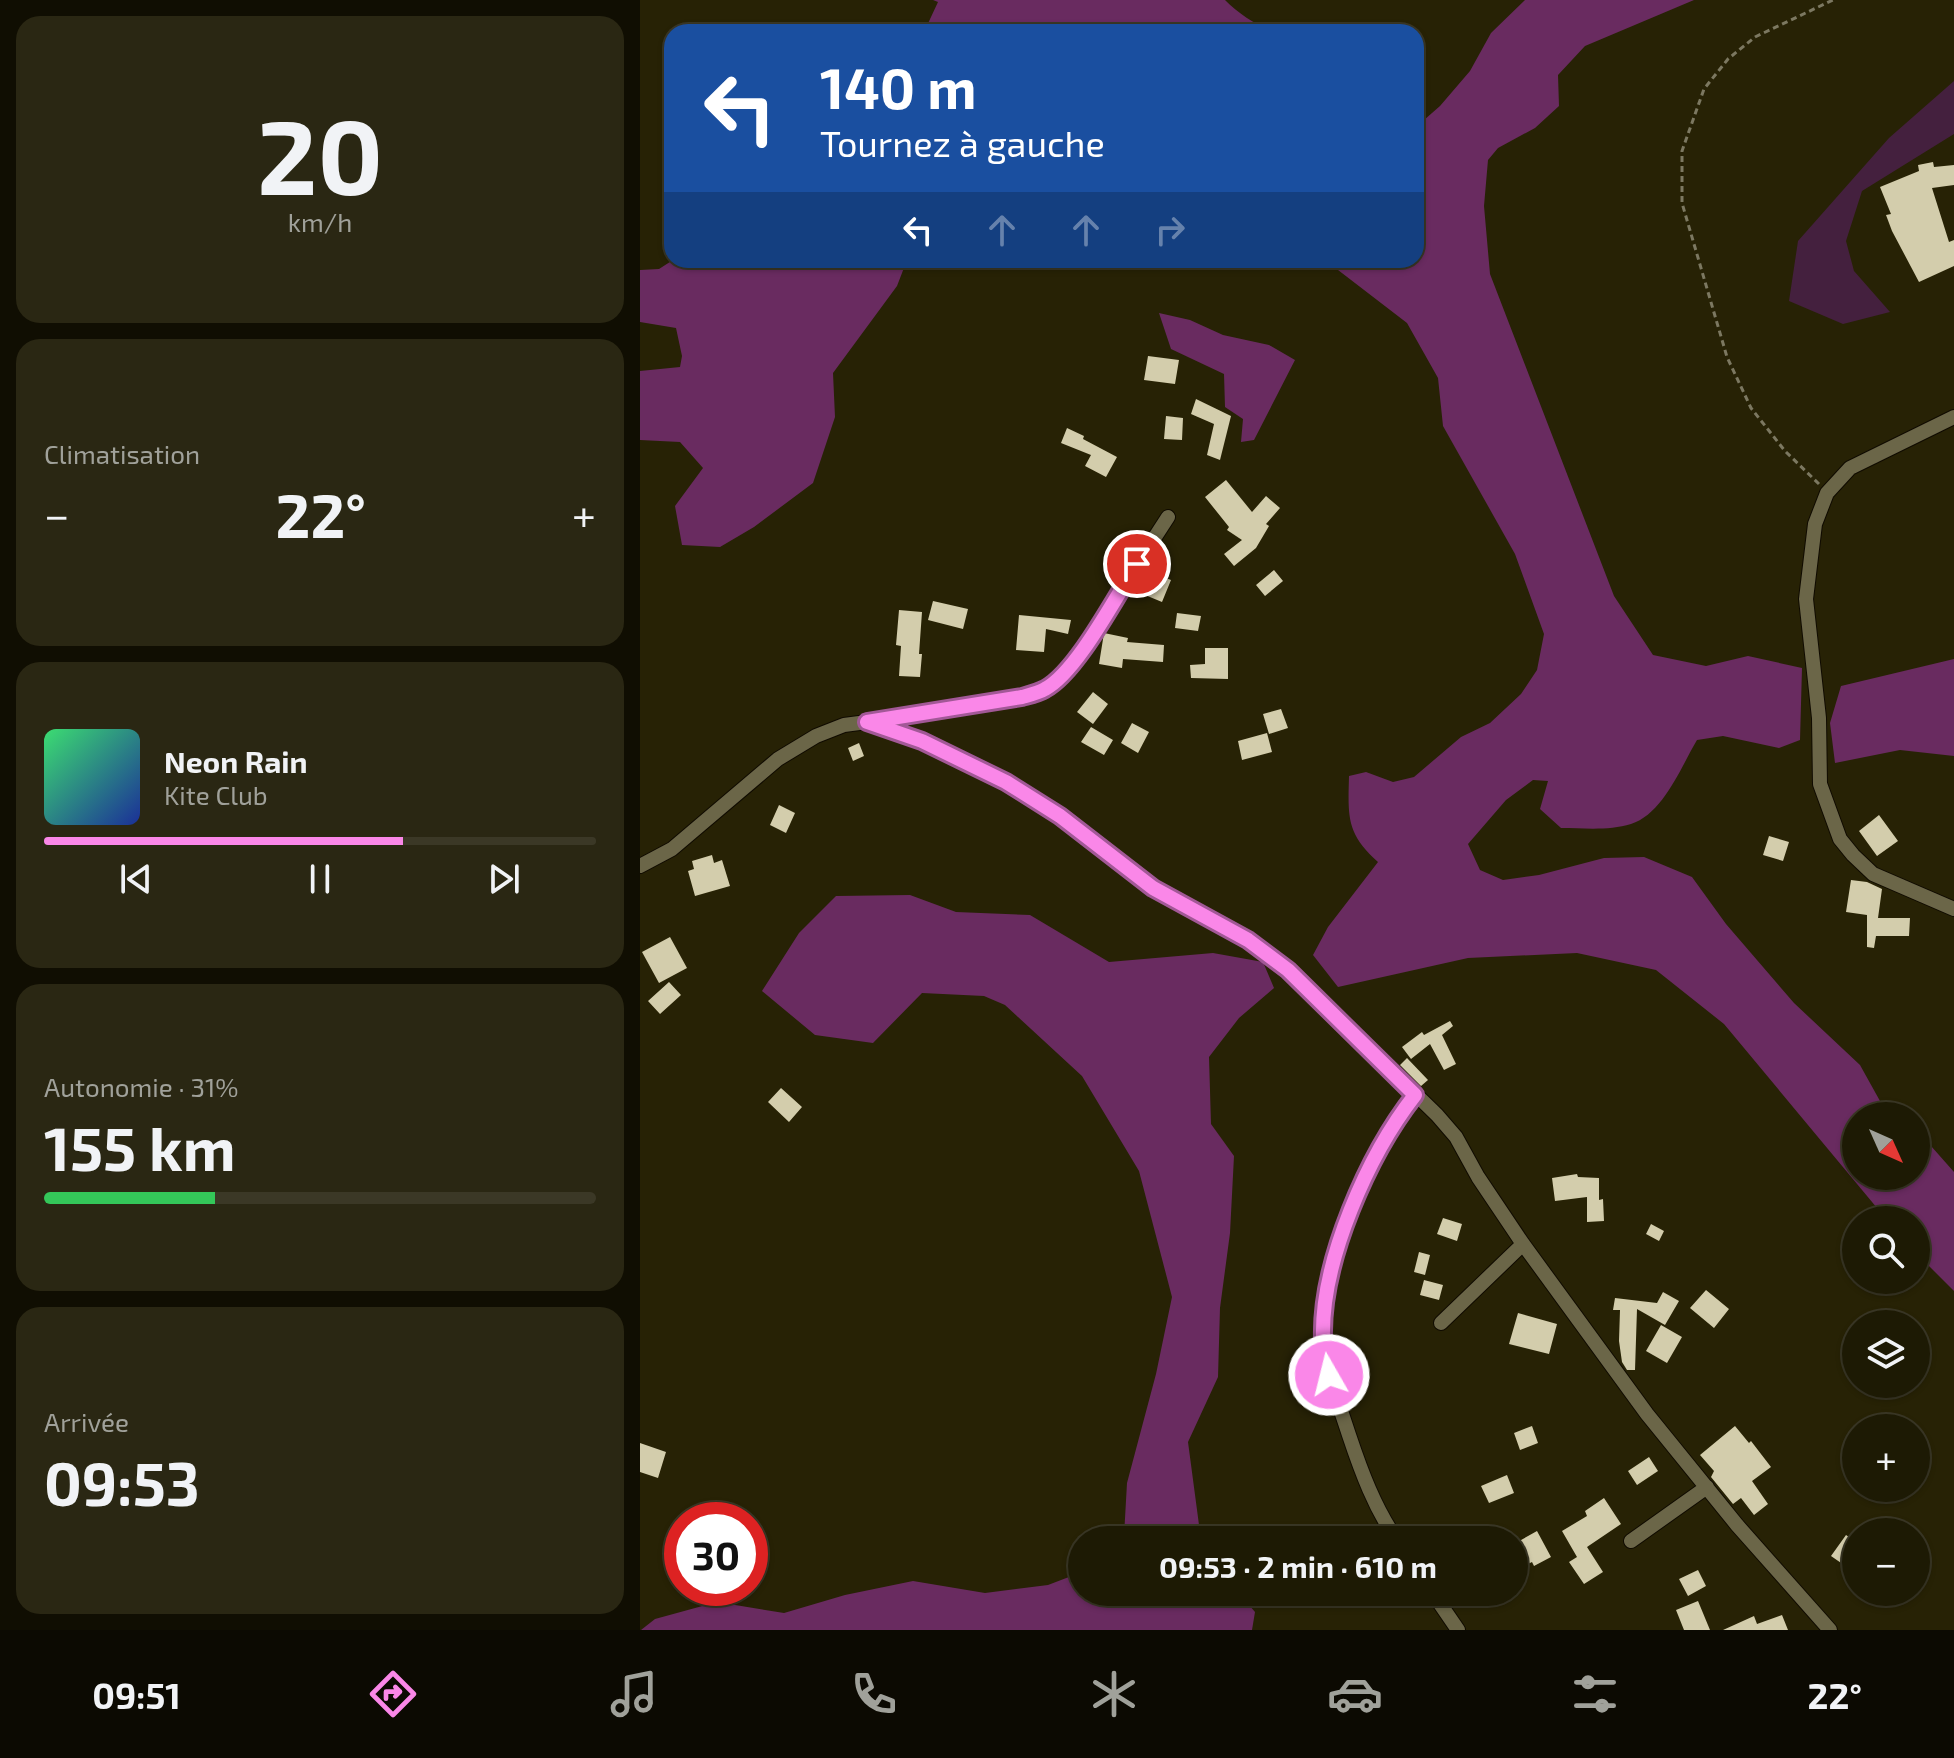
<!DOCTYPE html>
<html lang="fr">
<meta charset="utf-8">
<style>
:root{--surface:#1d1a04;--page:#2a2713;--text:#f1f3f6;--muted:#a0a19a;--line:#3b3826;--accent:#fa87e8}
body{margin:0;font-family:"Exo 2",sans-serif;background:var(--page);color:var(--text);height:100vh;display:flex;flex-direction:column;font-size:30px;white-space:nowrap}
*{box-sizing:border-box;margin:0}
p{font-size:26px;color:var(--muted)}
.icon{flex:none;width:44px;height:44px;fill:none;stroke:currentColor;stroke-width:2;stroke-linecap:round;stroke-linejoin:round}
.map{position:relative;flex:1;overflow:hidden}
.drawer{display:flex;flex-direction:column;gap:16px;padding:16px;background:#100e02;width:640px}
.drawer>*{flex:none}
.top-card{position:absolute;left:24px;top:24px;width:760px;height:244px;border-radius:24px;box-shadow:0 2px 6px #0004,0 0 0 2px var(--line);background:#1a4fa0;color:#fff;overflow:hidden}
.needle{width:52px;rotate:135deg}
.controls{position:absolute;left:1202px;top:1102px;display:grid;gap:16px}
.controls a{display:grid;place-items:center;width:88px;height:88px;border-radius:50%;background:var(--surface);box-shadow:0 2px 6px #0004,0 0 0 2px var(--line);font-size:40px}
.speed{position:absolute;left:24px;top:1502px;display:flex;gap:16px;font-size:40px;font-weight:700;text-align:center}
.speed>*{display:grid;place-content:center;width:104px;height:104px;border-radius:50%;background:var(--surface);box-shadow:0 2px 6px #0004,0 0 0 2px var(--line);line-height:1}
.speed .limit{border:12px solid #d22;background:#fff;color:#111}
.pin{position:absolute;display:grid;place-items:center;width:68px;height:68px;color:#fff;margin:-34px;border:4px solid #fff;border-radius:50%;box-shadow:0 2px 8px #0007}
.me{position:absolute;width:88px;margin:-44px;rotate:352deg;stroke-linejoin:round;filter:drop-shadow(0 0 6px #0008)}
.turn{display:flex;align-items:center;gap:28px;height:168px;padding:0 24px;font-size:36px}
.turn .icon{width:104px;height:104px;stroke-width:2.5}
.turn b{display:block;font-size:56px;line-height:68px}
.lanes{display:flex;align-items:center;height:76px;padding:0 24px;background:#0003;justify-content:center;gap:40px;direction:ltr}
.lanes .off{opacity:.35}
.big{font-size:60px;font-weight:700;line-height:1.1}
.drawer .tile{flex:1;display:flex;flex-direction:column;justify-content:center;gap:12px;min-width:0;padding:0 28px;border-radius:24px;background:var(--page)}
.drawer .dial{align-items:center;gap:0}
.dial b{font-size:104px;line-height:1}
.song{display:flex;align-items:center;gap:24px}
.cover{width:96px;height:96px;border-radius:12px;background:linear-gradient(135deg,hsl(140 70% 55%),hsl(230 70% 35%))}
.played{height:8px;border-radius:4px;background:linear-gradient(90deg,var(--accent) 65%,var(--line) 65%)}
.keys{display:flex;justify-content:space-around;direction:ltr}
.heat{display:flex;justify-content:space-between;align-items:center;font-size:44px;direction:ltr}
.charge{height:12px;border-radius:6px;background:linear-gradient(90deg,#34c759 31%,var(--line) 0)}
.trip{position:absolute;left:428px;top:1526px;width:460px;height:80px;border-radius:40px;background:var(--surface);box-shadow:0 2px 6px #0004,0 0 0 2px var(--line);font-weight:700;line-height:80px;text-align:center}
.tabs{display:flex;height:128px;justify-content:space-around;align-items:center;background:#0c0a02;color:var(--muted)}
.tabs .icon{width:56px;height:56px}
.tabs .selected{color:var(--accent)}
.tabs b{font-size:36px;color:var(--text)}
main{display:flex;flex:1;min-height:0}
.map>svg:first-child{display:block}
</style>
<main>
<section class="drawer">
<div class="tile dial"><b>20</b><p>km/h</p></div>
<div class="tile"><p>Climatisation</p>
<div class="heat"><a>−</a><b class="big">22°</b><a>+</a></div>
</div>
<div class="tile">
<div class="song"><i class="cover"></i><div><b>Neon Rain</b><p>Kite Club</p></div></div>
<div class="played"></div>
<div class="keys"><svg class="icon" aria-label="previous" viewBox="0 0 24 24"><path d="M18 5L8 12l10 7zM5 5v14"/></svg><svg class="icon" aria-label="pause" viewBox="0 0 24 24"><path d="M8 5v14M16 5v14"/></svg><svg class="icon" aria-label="next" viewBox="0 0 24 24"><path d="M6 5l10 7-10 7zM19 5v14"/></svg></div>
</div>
<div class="tile"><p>Autonomie · 31%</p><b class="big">155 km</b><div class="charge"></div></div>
<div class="tile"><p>Arrivée</p><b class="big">09:53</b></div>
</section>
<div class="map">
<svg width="1314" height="1630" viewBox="0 0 1314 1630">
<rect width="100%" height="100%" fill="#272205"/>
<path fill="#44203e" d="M1314,81V134L1222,191L1206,241L1214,271L1250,312L1203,324L1149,301L1158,241L1249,138Z"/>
<path fill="#692b60" d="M293,0H585C599,14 618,27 638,32H284L298,2Z
M885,0H1054L945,46L918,75L919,106L895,128L858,148L848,160L844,206L850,274L974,596L1013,655L1066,666L1108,656L1162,668L1160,740L1139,748L1083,736L1057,740C1041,767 1023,814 991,824C969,831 943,828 921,828L900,809L908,781L893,780L866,800L828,844L840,870L863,880L899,875L964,858L1004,857L1052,877L1086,924L1154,1003L1220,1065L1240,1101L1260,1116H1216V1176H1276V1129L1314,1172V1291L1276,1253V1220H1247L1084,1024L1016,970L937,953L828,958L698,987L673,955L688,927L738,862C706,834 708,816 709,776L726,772L753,782L774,777L821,737L850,723L881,694L897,670L904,634L875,554L803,426L798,378L767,323L685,260H776V127L800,106L830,71L851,33Z
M33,260H267L257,286L193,373L195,417L173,483L114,527L80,547L42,545L35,506L63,468L40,442L0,440V371L40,367L42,356L36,328L0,322V270L19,269Z
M519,313L550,320L583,335L629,345L655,360L614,440L601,442L603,419L585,407L584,374L531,349Z
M1314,659V756L1260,750L1195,763L1190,723L1201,686Z
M270,895L316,912L390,915L469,962L573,953L623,962L634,988L599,1018L569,1057L571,1124L594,1156L590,1233L580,1308L578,1377L548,1442L561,1540H481L484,1536L487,1483L516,1374L532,1297L499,1171L442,1076L365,1005L344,996L282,993L233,1043L175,1035L122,991L159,933L196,896Z
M442,1572V1592H598L615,1612L612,1630H1L15,1619L77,1602L144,1613L205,1595L273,1581L345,1593L408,1585Z"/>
<path fill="#d3cdac" d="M1293,162L1294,167L1314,165V185L1292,188L1309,242L1314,240V266L1279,282L1252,231L1246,215L1251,214L1240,187L1279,171L1278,165Z
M508,356L539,360L535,384L504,380Z
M556,399L591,416L580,460L567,455L574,424L551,414Z
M526,416L543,418L542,440L524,439Z
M427,428L444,436L443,439L477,457L466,477L445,466L451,455L421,443Z
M586,480L612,512L626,496L640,508L626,524L629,526L616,548L594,566L584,554L602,540L587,530L589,527L565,497Z
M506,570L531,580L522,602L493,590Z
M634,570L643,581L625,596L616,585Z
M293,601L328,609L323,629L288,620Z
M259,610L282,612L279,654H282L280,677L259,676L261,646L256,645Z
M537,613L561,616L558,631L535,628Z
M379,615L431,620L428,634L406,629L404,652L376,650Z
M464,633L488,638L487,642L524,645L523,662L483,659L482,668L459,664Z
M565,648H588V679L551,678L550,665L565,664Z
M453,692L468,704L453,724L437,712Z
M641,709L648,728L629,734L623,714Z
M492,723L509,732L498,753L481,743Z
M451,727L473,740L464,755L441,742Z
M627,733L632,752L602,760L598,741Z
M219,743L224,756L213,761L208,748Z
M139,805L155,813L146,833L130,825Z
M1239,815L1258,841L1237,856L1219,831Z
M1129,836L1149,842L1143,861L1123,855Z
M72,855L74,863L82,860L90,886L55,896L48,871L54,869L52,861Z
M1211,880L1227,882L1242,889L1238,918H1270L1269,936H1236L1234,948L1227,947V915L1206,912Z
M30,937L47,968L19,983L2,952Z
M29,982L41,995L20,1014L8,1001Z
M810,1021L813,1026L802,1035L816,1064L804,1070L790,1044L771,1059L762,1047L782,1032L784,1035Z
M767,1058L788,1080L781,1086L760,1065Z
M141,1088L162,1107L149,1122L128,1102Z
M937,1174L938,1177L959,1178V1200L963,1199L964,1221L947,1222V1197L915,1201L912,1178Z
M803,1218L822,1224L817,1241L797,1234Z
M1011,1224L1024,1231L1019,1241L1006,1234Z
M779,1252L790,1255L785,1275L774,1272Z
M784,1280L803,1285L799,1300L780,1295Z
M1066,1290L1089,1309L1074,1328L1050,1308Z
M1023,1292L1039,1301L1025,1325L997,1309L995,1370H987L982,1362L979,1341L980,1310H973L975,1298L1017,1303Z
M878,1313L917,1324L909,1354L869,1344Z
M1021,1325L1042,1337L1027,1363L1006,1351Z
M892,1426L898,1443L880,1450L874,1433Z
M1095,1426L1109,1443L1111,1441L1131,1467L1112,1481L1128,1504L1114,1515L1101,1498L1093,1504L1071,1477L1074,1471L1060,1455Z
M0,1443L26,1452L18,1478L0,1472Z
M1009,1457L1018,1471L997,1485L988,1471Z
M867,1475L874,1493L849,1503L841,1486Z
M964,1498L981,1524L947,1547L963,1572L944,1584L929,1562L937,1557L922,1531L947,1516L945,1511Z
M897,1531L911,1557L894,1566L892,1562L880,1568L874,1556V1544Z
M1206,1535L1216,1542V1548L1204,1565L1191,1556Z
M1058,1570L1066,1586L1048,1596L1039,1579Z
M1058,1601L1070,1630H1044L1036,1610Z
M1142,1615L1148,1630H1083L1114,1616L1117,1624Z"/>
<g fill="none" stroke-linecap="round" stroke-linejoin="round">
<defs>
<path id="minor" d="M1314,417L1210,468L1187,493L1175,524L1166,599L1179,718L1180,784L1200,839L1213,855L1233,874L1314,909
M234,721L382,697C406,689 420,679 436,659L528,517
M0,866L32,849L138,759L176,736L204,725L227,722L255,730L366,782L398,801L513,888L608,940L648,970L797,1115L816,1137L838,1177L883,1244L1007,1414L1097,1525L1190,1630
M801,1323L883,1244
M757,1540C735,1509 721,1471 709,1435C699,1404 687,1374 684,1341C677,1267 730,1152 775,1095
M991,1541L1067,1487
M792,1592L818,1630"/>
</defs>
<use href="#minor" stroke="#100b00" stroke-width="16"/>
<path stroke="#7c7861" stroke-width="3" stroke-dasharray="6 4" stroke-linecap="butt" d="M1179,484L1145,451L1111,408L1087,357L1042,203V151L1064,89L1088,59L1115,37L1193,0"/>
<use href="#minor" stroke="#6b6648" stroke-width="14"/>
</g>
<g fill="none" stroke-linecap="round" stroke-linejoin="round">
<defs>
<path id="route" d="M497,564C476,596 437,672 405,689C398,693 389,695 382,697L227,722L282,741L366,782L420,816L513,888L608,940L648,970L775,1095C728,1155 681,1261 683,1338C684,1350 687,1363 689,1375"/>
</defs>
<use href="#route" stroke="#a25897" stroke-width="20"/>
<use href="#route" stroke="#fa87e8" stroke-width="14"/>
</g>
</svg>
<div class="controls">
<a><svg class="needle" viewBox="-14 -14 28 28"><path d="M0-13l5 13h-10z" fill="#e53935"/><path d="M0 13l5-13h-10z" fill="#a0a19a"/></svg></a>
<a><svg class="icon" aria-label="search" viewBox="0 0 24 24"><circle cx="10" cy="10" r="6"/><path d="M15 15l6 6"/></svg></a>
<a><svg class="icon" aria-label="layers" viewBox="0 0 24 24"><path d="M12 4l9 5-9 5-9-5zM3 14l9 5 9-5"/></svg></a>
<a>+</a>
<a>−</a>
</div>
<div class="speed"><div class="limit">30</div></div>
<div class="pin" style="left:497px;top:564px;background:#d93025"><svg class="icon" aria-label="arrive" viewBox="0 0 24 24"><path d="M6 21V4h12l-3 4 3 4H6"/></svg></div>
<svg class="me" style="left:689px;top:1375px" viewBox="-20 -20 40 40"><circle r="17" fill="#fa87e8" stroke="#fff" stroke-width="3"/><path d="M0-11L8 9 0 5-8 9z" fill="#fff"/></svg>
<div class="trip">09:53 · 2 min · 610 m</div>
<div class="top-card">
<div class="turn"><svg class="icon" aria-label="left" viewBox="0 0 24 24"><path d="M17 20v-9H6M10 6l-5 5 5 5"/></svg><div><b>140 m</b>Tournez à gauche</div></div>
<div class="lanes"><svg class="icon" aria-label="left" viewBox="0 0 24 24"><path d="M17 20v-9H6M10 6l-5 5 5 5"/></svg><svg class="icon off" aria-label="ahead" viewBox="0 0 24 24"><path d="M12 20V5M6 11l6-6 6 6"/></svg><svg class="icon off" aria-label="ahead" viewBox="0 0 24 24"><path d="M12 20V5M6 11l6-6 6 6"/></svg><svg class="icon off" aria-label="right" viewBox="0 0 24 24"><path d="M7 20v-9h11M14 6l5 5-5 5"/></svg></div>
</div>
</div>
</main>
<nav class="tabs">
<b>09:51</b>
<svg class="icon selected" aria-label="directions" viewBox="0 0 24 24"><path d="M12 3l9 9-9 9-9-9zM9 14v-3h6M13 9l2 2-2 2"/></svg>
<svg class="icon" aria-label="music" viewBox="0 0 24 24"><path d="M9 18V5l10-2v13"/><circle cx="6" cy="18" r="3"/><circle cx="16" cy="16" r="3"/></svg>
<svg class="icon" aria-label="phone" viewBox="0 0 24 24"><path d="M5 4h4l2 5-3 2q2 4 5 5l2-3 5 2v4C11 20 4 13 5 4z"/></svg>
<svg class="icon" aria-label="climate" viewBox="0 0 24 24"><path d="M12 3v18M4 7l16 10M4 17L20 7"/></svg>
<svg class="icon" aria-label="car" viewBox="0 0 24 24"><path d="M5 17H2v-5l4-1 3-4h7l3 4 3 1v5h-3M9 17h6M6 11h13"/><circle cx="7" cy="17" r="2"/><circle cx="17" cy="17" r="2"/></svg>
<svg class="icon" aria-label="filters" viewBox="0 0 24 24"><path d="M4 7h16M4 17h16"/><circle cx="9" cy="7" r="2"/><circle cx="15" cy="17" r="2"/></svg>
<b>22°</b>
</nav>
